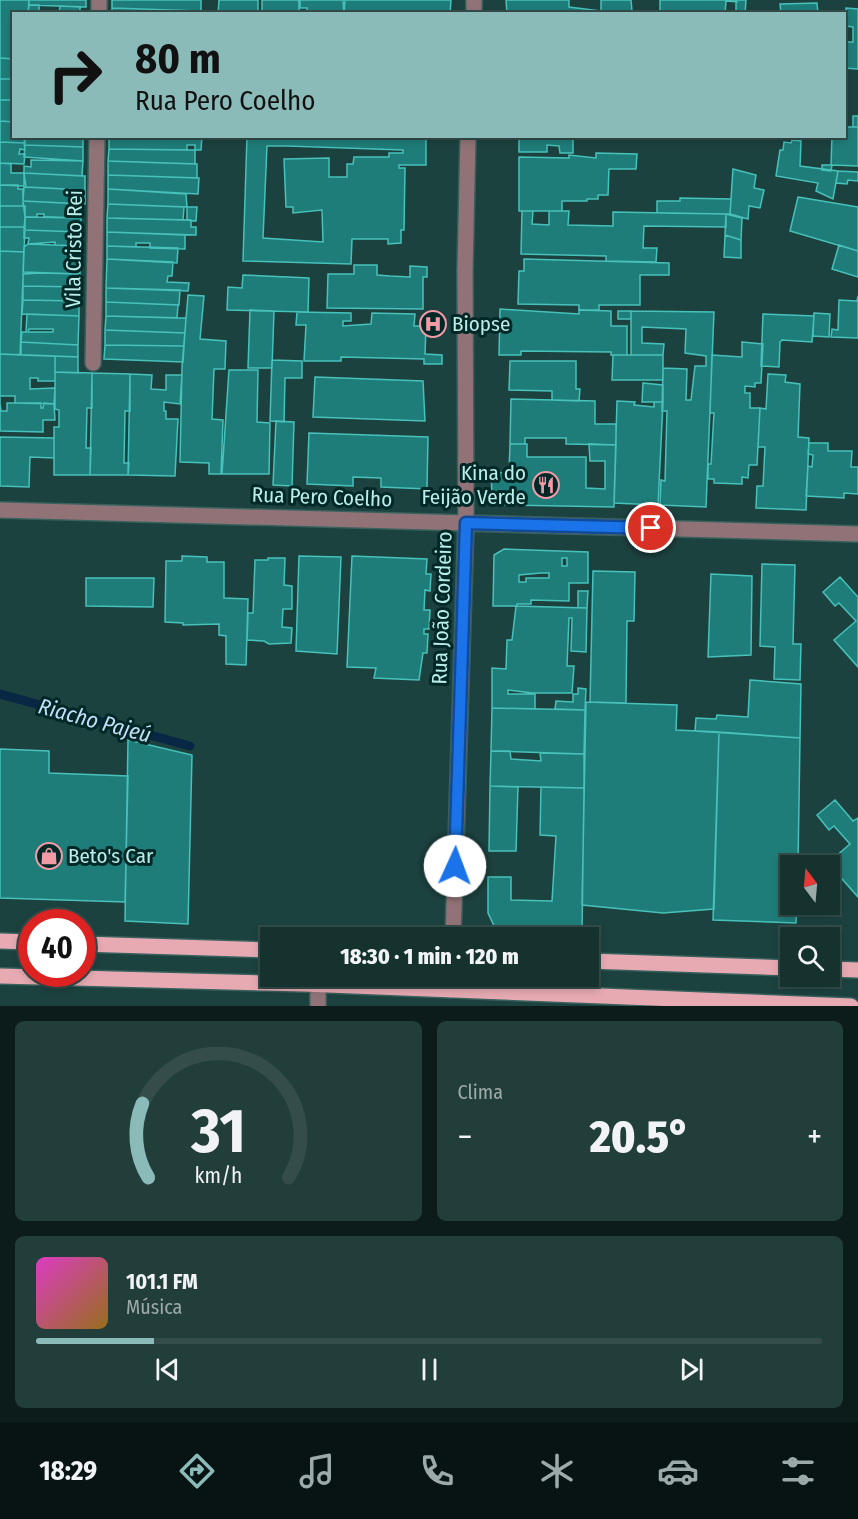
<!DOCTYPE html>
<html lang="pt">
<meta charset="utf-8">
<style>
:root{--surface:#15322f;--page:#223e3b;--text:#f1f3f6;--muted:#9daaaa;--line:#344d4b;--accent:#8bbbb9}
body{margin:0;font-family:"Fira Sans Condensed",sans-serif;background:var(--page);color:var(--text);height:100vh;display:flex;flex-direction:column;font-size:22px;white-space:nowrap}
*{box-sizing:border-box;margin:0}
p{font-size:20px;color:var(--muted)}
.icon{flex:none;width:33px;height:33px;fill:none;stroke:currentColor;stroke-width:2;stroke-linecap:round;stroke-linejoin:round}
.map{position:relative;height:1006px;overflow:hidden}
.details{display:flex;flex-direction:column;gap:15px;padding:15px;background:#0c1c1a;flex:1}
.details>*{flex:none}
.hud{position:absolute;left:12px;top:12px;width:834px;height:126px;border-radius:0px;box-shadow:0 3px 9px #0003,0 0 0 2px var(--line);background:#8bbbb9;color:#111;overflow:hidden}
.needle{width:39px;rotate:344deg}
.buttons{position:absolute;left:780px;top:855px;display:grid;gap:12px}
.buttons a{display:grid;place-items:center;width:60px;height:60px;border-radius:0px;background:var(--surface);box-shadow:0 3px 9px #0003,0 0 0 2px var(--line);font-size:30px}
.speed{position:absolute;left:18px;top:909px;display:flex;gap:12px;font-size:30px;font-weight:700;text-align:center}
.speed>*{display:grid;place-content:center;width:78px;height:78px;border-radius:50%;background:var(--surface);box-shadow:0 3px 9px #0003,0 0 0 2px var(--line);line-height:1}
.speed .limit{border:9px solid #d22;background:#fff;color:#111}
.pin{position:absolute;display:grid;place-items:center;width:51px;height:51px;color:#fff;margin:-26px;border:3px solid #fff;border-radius:50%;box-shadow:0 2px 6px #0007}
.me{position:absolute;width:66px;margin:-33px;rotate:2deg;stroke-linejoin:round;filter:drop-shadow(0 0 4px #0008)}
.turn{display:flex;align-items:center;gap:21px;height:126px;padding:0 24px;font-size:27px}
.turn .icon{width:78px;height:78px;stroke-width:2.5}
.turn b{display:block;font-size:42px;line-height:51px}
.big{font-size:45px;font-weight:800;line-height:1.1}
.details .widget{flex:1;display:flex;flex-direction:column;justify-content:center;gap:9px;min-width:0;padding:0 21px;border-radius:9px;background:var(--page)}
.details .dial{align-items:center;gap:0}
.dial svg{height:156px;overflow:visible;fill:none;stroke:var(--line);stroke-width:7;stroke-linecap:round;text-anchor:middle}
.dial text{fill:var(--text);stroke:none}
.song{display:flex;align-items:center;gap:18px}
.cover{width:72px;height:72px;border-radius:9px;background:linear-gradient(135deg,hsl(310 70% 55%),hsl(40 70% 35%))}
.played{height:6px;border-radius:3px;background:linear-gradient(90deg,var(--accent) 15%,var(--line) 15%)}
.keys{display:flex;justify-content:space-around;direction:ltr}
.heat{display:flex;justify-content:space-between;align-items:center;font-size:33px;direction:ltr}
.details .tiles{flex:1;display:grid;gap:15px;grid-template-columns:1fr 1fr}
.widget:last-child{grid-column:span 2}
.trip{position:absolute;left:260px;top:927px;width:339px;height:60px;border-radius:0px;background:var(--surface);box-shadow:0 3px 9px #0003,0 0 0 2px var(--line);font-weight:800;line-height:60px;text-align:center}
.menu{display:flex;height:96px;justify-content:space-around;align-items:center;background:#081413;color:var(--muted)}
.menu .icon{width:42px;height:42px}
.menu .on{color:var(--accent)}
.menu b{font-size:27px;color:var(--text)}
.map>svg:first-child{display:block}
</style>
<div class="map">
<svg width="858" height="1006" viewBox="0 0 858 1006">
<rect width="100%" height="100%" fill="#1c423f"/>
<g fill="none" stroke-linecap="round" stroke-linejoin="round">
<path stroke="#072745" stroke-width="9" d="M0,694L190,746"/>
</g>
<path fill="#1f7d79" stroke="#48c1bb" stroke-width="1.5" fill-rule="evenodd" d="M0,0H29L28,14H14V59L0,58Z
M29,0H86V7L29,5Z
M112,0H201V11L112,8Z
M219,0H258V14H218Z
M262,0H299V14H262Z
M300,0H343L344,14H307V8H300Z
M345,0H451L450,14H344Z
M506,0H569V7L601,11V0H631L632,11L650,14H507Z
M660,0H736L737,2L726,1L725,14H660Z
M736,0H746L745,14H736Z
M817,3L818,14H781L780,4Z
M29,5H39V14H28Z
M60,6L80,7V14H59Z
M112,8L200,11V14H112Z
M846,8L858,9V69L844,68V42H853V27L846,26Z
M0,58L14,59L13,79H0Z
M0,79H14V100H0Z
M0,100H14V122L0,121Z
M853,116H858V127H853Z
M0,121L14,122V136H25L24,143L0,142Z
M844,127H858V166L832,165L831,171L822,170V165H831L832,136H844Z
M25,136H83V147L25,145Z
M109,136H202L201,150H195V145H187V150L109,149Z
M247,136H426V165H399V168H405L404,230H401V243L388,244V239H352L351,264L243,261ZM267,146H287L403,150V153H389V157H354L353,164H347V177H329V158L284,159L286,207H293V213L322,210L323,242L263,238Z
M519,136H573V153H560L559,146L547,145V152H519Z
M792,140L801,141L800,166L838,171L833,199L816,191L818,183L776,176L780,150H783L784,142L791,143Z
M0,142L24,143L25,150L20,149L19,154H25L24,164L0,163Z
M25,145L83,147V161L24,157Z
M109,149L195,150V164L108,161Z
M596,153L637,154L636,169H609L608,195H598V199H587V201H562V211H519V157L569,158V155L596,158Z
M31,160L83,161L82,176L24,173V166L31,167Z
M108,161L197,164V178L108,175Z
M0,163L11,164V173H24V186L0,185Z
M733,169L756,175L754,188L764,190L760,208L749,206L748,219L730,214Z
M838,171L858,172V181L848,180L847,184L836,183Z
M24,173L85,176V190L26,187Z
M108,175L199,178L198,194L108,189Z
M0,185H18V189H23V206H0Z
M24,187L85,190V204L23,201Z
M108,189L186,194L187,207L108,204Z
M798,197L858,207V251L790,231Z
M680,198L731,199L730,214L657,213V201H680Z
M23,201L82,204L81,218L44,217V214H37V217H25Z
M108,204L184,207L183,220L107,218Z
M0,206H25V227H0Z
M187,207H197L196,221L187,220Z
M522,211H533L532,224L549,225V211H569L568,225L613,226V212L726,214V227L644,226L643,248H657L656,262L606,261V256L521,254Z
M726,214L742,218L741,240L725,235Z
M25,217L81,218V232L24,230Z
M107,218L191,220V227H196V235L107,232Z
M0,227H25L24,252L0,251Z
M24,230L81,232L80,246L55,245V242L28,244L29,238H24Z
M107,232L185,235V249L150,248V243H136V247L107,246Z
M725,235L741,240V258L724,257Z
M28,244L80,246V274L23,272L24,247Z
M839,245L858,251V277L832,269Z
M107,246L178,248L177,263L107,259Z
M0,251L24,252L20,355L0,354Z
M107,259L173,262L172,276H168L167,282L189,283L188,291L106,288Z
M524,259L669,263V275H640V305H599V310H579V305L518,304L519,271H524Z
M354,265H377V275L390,276L410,277V266L427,267V277H423V309L327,308L328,274H354Z
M40,273L80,274V287L23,286V274Z
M243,275L309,278L308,312L227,310L228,287L242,288Z
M23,286L80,287L79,301L23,300Z
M106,288L180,290L179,305L106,302Z
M188,295L204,296L200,339L226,341L225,369H214L212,419L223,420L221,474H209V463L180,462L182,367Z
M858,296V338L831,337L832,329L838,330L839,300L857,301Z
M23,300L79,301V316L22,314Z
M106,302L178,305L177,318L106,316Z
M500,309L579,314V310L611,311V326H627V355H611V352L521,351V355H499Z
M250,310L274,311L272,368H248Z
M618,311H631V319H618Z
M631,311L714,312L706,507L660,505L661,480L665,481L667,411H662L663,368L687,369L686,400H691L695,366H706V356L685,353L686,329L642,327V343L664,344L663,355H631Z
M297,312L351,313V321H343V326L371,324L372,313L415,314L414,326H426L425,354L442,355V364H424V359L341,357V361H304L306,325H296Z
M814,313L830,314L829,337L813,336Z
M27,314L79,316L78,345L21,342L22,332H26ZM29,329H53V332H28Z
M763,314L814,316L812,342L782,340L780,342L779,367L761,366Z
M106,316L186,318L185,333L105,330Z
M105,330L185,333L184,346L105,345Z
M21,342L78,345V357L21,355Z
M742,342L763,344L761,383H755V387L745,386V393H750V408H760L757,465H749L748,478L742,477V484L714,483V479H708V464H711L714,413H710L712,355L742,357Z
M105,345L184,346L183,362L104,359Z
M0,354L55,356V381H38V378H30V389L55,388L54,404L15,403V396H0V403Z
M613,355H663V380H612Z
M55,356L78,357V373L55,372Z
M272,360L302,361V378H285L284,422L270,421Z
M510,361H576V389H580L579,401L552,400V391L509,390Z
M229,370H258L257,422L270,423L269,474H222Z
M55,372L92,373V408H87L86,448H91L90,475H54V427H59V410L55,409Z
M92,373L130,374V411H125L124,463H129L128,475H90Z
M130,374L152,375L151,389L166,390V375H182L180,404L164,402V411H166V419H178L175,476L128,475Z
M768,374L786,375L785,382L800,384L798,437L809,438L806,510L756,508L757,486H763L765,447H758L760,408L766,409Z
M315,377L423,381L425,421L313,417Z
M643,383L663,385V402H642Z
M511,399L595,401V424H616V445L566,444V438H525V444H510Z
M617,401L635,402L634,405L654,407V402H663L658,505L614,503Z
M0,403L1,411H7V403H41V408H43L44,403L54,404L55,420H43V432L0,431Z
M276,421L294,422L292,486L273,485Z
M309,433L428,437L427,489L381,487V478L353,477V486L307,484Z
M0,437L54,438V458L30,457L29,487L0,486Z
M809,443H828V451H852L851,467H858V494L844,493V498L806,496L808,466L812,467L813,455L808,454Z
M510,444H527V457H586V488L605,489V461H590L589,444L616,445L614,507L505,505L492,494L491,472L509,473Z
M504,549L588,552V583H569V601L531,600V604H517V606H493L494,555ZM562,558H567V566H562ZM541,573H549V578H526V582H519V575Z
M182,556L207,557V562H224V598L248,599L246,665L226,664V636L219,635V624L183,625V623L165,622L166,561H182Z
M299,556L341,557L337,654L296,651Z
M352,556L427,559L426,574H431L430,591L425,590L424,610H430L429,629H424V634H428L427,653H423L419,680L374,678L376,668L347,667Z
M268,558H285L284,585L292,586V609H283L282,627L292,628L291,643L269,644L264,641L247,640L248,613H253L255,560H268Z
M762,564L795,565L793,644H801L800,680L774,679L775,647L760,646Z
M593,571L635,572L634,621H627L626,703L590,702Z
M711,574L752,576L751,655L708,657Z
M840,577L858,597V667L834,640L856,621L839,603L835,606L823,592Z
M86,578H154L153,607L86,606Z
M578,591H588L587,608H578Z
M516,606L587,608L586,652L571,651L572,618H569L567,666H574L572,693H532L508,690V694H535V709L492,708V668L506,669L507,640H512Z
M750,680L801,684L800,738L695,731L696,718L716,719L717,715L748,717Z
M578,688L586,689L585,710L555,709L556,701L573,702V694H578Z
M586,702L677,705L676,730L719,732L714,909L663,913L582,905Z
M492,708L585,710L584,754L491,751Z
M719,732L800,738L798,866H790V904H797L796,923L713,920Z
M128,740L192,755L188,924L125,921Z
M0,749L49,751V773L128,776L125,902L0,898Z
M491,751H510L511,759L541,761L540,753L584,754V788L490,786Z
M490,786L518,787L516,851H489Z
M541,787L584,788L582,932L496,930L488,913V877H511V900L552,901L556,836L540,835Z
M835,800L853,821L858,818V897L828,863L850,844L834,826L829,830L817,815Z"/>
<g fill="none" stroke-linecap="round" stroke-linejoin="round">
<defs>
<path id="minor" d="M99,14V0
M474,14V0
M93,363L97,136
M0,510L858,534
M453,938L466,523L465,271L468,136
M451,990V976
M318,1006V976"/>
<path id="major" d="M0,941L32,942
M82,944L270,950
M588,961L790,968
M830,969L858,970
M0,976L303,984L851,1006"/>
</defs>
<use href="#minor" stroke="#38615e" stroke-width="18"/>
<use href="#major" stroke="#38615e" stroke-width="18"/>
<use href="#minor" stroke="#917377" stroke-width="15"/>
<use href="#major" stroke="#e7aab2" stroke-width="15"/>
</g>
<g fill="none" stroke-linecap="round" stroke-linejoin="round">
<defs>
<path id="route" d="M455,866L466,523L651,528"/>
</defs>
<use href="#route" stroke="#114b97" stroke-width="15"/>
<use href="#route" stroke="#1a73e8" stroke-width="10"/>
</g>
<defs>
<symbol id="hospital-ring" viewBox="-11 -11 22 22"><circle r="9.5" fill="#002826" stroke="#f39aa7" stroke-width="1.5"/><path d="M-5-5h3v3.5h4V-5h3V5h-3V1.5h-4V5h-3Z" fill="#f39aa7"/></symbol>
<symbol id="restaurant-ring" viewBox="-11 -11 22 22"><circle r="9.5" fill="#002826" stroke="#f39aa7" stroke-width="1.5"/><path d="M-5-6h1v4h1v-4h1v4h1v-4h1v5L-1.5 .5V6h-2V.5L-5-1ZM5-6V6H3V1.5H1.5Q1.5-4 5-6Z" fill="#f39aa7"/></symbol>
<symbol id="shop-ring" viewBox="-11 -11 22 22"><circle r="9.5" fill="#002826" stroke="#f39aa7" stroke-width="1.5"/><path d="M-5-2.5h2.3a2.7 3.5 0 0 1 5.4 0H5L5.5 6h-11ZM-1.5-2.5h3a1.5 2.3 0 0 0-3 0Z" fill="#f39aa7"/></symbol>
</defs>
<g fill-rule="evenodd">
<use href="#hospital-ring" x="418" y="309" width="30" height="30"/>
<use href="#restaurant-ring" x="531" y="470" width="30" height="30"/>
<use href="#shop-ring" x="34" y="841" width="30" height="30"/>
</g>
<g text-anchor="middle" stroke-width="6" stroke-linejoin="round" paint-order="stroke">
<g font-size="21" fill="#baeeea" stroke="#002826">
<text transform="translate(74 249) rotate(-89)" y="7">Vila Cristo Rei</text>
<text transform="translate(322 497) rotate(2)" y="7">Rua Pero Coelho</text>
<text transform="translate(442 608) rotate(-88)" y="7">Rua João Cordeiro</text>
</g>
<g font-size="21" fill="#baeeea" stroke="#002826" text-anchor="start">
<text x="452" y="331">Biopse</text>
<text x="526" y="480" text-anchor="end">Kina do<tspan x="526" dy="24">Feijão Verde</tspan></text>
<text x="68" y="863">Beto's Car</text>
</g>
<g font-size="22" font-style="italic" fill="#c5def9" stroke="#002826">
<text transform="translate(95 720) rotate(15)" y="8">Riacho Pajeú</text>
</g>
</g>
</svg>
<div class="buttons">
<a><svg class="needle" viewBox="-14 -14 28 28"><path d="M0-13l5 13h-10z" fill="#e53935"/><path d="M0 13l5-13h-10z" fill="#9daaaa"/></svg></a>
<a><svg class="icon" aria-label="search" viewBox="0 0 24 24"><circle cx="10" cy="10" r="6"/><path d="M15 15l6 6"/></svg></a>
</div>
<div class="speed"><div class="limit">40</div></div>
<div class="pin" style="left:651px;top:528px;background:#d93025"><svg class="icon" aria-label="arrive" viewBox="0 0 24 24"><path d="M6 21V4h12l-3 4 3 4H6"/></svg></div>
<svg class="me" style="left:455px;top:866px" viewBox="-20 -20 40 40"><circle r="19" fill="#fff"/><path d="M0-13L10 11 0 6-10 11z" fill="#1a73e8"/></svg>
<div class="trip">18:30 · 1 min · 120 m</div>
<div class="hud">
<div class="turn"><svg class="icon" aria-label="right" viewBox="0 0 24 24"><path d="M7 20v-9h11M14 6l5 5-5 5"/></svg><div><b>80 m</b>Rua Pero Coelho</div></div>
</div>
</div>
<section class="details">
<div class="tiles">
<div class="widget dial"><svg viewBox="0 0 100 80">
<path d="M14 69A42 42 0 1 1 86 69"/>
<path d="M14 69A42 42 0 0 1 11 31" stroke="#8bbbb9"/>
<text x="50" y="56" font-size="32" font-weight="700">31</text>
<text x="50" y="72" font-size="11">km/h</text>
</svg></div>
<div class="widget"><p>Clima</p>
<div class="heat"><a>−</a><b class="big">20.5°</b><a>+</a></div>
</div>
<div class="widget">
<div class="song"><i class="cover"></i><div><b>101.1 FM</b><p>Música</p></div></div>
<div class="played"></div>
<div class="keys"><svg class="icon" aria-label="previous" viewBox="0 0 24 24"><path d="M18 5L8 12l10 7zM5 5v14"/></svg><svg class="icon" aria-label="pause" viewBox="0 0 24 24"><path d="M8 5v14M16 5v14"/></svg><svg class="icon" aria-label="next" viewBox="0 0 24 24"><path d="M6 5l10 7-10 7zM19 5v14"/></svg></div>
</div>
</div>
</section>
<nav class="menu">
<b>18:29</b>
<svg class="icon on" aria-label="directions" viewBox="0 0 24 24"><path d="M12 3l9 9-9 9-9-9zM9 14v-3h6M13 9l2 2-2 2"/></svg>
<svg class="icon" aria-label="music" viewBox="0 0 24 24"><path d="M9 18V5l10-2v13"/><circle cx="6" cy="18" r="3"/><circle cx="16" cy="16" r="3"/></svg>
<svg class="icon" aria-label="phone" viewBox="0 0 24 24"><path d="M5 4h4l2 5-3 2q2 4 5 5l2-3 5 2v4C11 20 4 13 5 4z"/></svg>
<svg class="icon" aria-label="climate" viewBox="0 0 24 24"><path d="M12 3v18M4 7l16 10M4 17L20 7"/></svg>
<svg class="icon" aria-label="car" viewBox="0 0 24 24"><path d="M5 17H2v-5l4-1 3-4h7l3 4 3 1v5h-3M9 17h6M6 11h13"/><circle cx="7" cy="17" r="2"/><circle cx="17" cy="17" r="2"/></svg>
<svg class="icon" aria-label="filters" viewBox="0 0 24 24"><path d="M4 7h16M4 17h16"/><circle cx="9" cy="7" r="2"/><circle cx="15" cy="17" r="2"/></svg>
</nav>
